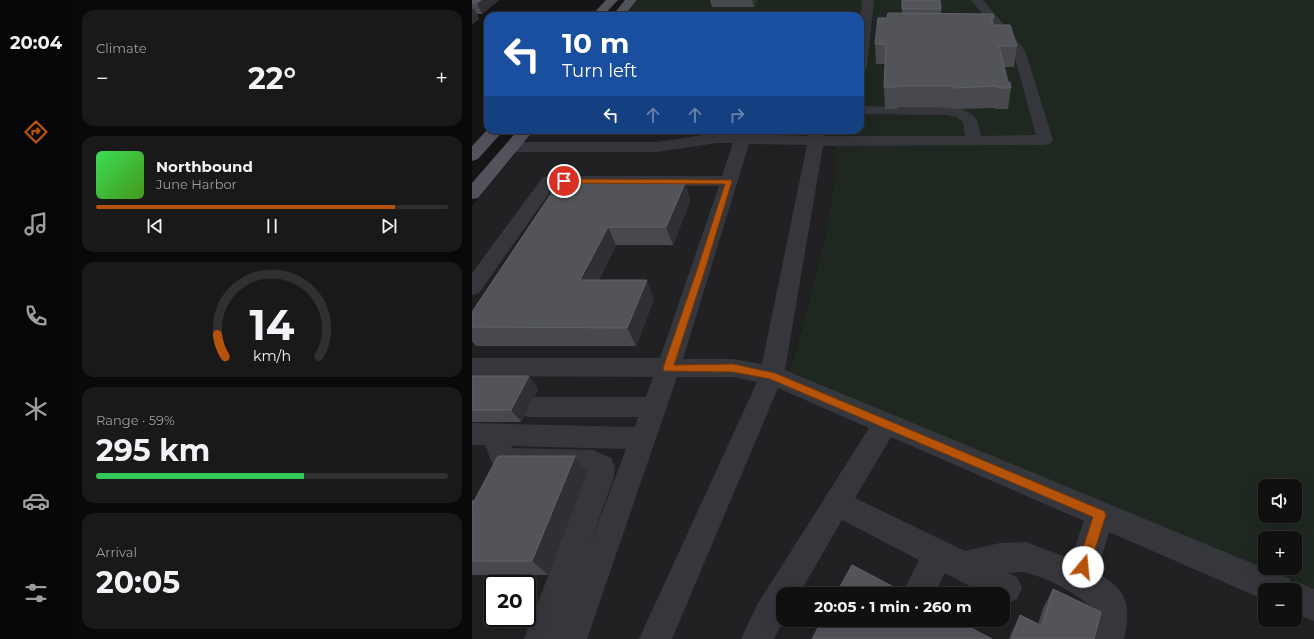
<!DOCTYPE html>
<meta charset="utf-8">
<style>
:root{--surface:#101011;--page:#19191a;--text:#f1f3f6;--muted:#9c9d9f;--line:#303031;--accent:#b45309}
body{margin:0;font-family:Montserrat,sans-serif;background:var(--page);color:var(--text);height:100vh;display:flex;flex-direction:column;font-size:15px;white-space:nowrap}
*{box-sizing:border-box;margin:0}
p{font-size:13px;color:var(--muted)}
.icon{flex:none;width:22px;height:22px;fill:none;stroke:currentColor;stroke-width:2;stroke-linecap:round;stroke-linejoin:round}
.map{position:relative;flex:1;overflow:hidden}
.sheet{display:flex;flex-direction:column;gap:10px;padding:10px;background:#090909;width:400px}
.sheet>*{flex:none}
.guide{position:absolute;left:12px;top:12px;width:380px;height:122px;border-radius:12px;box-shadow:0 4px 16px #0002,0 0 0 1px var(--line);background:#1a4fa0;color:#fff;overflow:hidden}
.tools{position:absolute;left:786px;top:479px;display:grid;gap:8px}
.tools a{display:grid;place-items:center;width:44px;height:44px;border-radius:8px;background:var(--surface);box-shadow:0 4px 16px #0002,0 0 0 1px var(--line);font-size:20px}
.speed{position:absolute;left:12px;top:575px;display:flex;gap:8px;font-size:20px;font-weight:700;text-align:center}
.speed>*{display:grid;place-content:center;width:52px;height:52px;border-radius:50%;background:var(--surface);box-shadow:0 4px 16px #0002,0 0 0 1px var(--line);line-height:1}
.speed .limit{border:2px solid #111;border-radius:6px;background:#fff;color:#111}
.pin{position:absolute;display:grid;place-items:center;width:34px;height:34px;color:#fff;margin:-17px;border:2px solid #fff;border-radius:50%;box-shadow:0 1px 4px #0007}
.me{position:absolute;width:44px;margin:-22px;rotate:17deg;stroke-linejoin:round;filter:drop-shadow(0 0 3px #0008)}
.turn{display:flex;align-items:center;gap:14px;height:84px;padding:0 12px;font-size:18px}
.turn .icon{width:52px;height:52px;stroke-width:2.5}
.turn b{display:block;font-size:28px;line-height:34px}
.lanes{display:flex;align-items:center;height:38px;padding:0 12px;background:#0003;justify-content:center;gap:20px;direction:ltr}
.lanes .off{opacity:.35}
.big{font-size:30px;font-weight:700;line-height:1.1}
.sheet .card{flex:1;display:flex;flex-direction:column;justify-content:center;gap:6px;min-width:0;padding:0 14px;border-radius:12px;background:var(--page)}
.sheet .dial{align-items:center;gap:0}
.dial svg{height:104px;overflow:visible;fill:none;stroke:var(--line);stroke-width:7;stroke-linecap:round;text-anchor:middle}
.dial text{fill:var(--text);stroke:none}
.song{display:flex;align-items:center;gap:12px}
.cover{width:48px;height:48px;border-radius:6px;background:linear-gradient(135deg,hsl(130 70% 55%),hsl(100 70% 35%))}
.played{height:4px;border-radius:2px;background:linear-gradient(90deg,var(--accent) 85%,var(--line) 85%)}
.keys{display:flex;justify-content:space-around;direction:ltr}
.heat{display:flex;justify-content:space-between;align-items:center;font-size:22px;direction:ltr}
.charge{height:6px;border-radius:3px;background:linear-gradient(90deg,#34c759 59%,var(--line) 0)}
.trip{position:absolute;left:304px;top:587px;width:234px;height:40px;border-radius:12px;background:var(--surface);box-shadow:0 4px 16px #0002,0 0 0 1px var(--line);font-weight:700;line-height:40px;text-align:center}
main{display:flex;flex:1;min-height:0}
.tab-bar{display:flex;flex-direction:column;width:72px;justify-content:space-around;align-items:center;background:#060607;color:var(--muted)}
.tab-bar .icon{width:28px;height:28px}
.tab-bar .selected{color:var(--accent)}
.tab-bar b{font-size:18px;color:var(--text)}
.map>svg:first-child{display:block}
</style>
<main>
<nav class="tab-bar">
<b>20:04</b>
<svg class="icon selected" aria-label="directions" viewBox="0 0 24 24"><path d="M12 3l9 9-9 9-9-9zM9 14v-3h6M13 9l2 2-2 2"/></svg>
<svg class="icon" aria-label="music" viewBox="0 0 24 24"><path d="M9 18V5l10-2v13"/><circle cx="6" cy="18" r="3"/><circle cx="16" cy="16" r="3"/></svg>
<svg class="icon" aria-label="phone" viewBox="0 0 24 24"><path d="M5 4h4l2 5-3 2q2 4 5 5l2-3 5 2v4C11 20 4 13 5 4z"/></svg>
<svg class="icon" aria-label="climate" viewBox="0 0 24 24"><path d="M12 3v18M4 7l16 10M4 17L20 7"/></svg>
<svg class="icon" aria-label="car" viewBox="0 0 24 24"><path d="M5 17H2v-5l4-1 3-4h7l3 4 3 1v5h-3M9 17h6M6 11h13"/><circle cx="7" cy="17" r="2"/><circle cx="17" cy="17" r="2"/></svg>
<svg class="icon" aria-label="filters" viewBox="0 0 24 24"><path d="M4 7h16M4 17h16"/><circle cx="9" cy="7" r="2"/><circle cx="15" cy="17" r="2"/></svg>
</nav>
<section class="sheet">
<div class="card"><p>Climate</p>
<div class="heat"><a>−</a><b class="big">22°</b><a>+</a></div>
</div>
<div class="card">
<div class="song"><i class="cover"></i><div><b>Northbound</b><p>June Harbor</p></div></div>
<div class="played"></div>
<div class="keys"><svg class="icon" aria-label="previous" viewBox="0 0 24 24"><path d="M18 5L8 12l10 7zM5 5v14"/></svg><svg class="icon" aria-label="pause" viewBox="0 0 24 24"><path d="M8 5v14M16 5v14"/></svg><svg class="icon" aria-label="next" viewBox="0 0 24 24"><path d="M6 5l10 7-10 7zM19 5v14"/></svg></div>
</div>
<div class="card dial"><svg viewBox="0 0 100 80">
<path d="M14 69A42 42 0 1 1 86 69"/>
<path d="M14 69A42 42 0 0 1 8 52" stroke="#b45309"/>
<text x="50" y="56" font-size="32" font-weight="700">14</text>
<text x="50" y="72" font-size="11">km/h</text>
</svg></div>
<div class="card"><p>Range · 59%</p><b class="big">295 km</b><div class="charge"></div></div>
<div class="card"><p>Arrival</p><b class="big">20:05</b></div>
</section>
<div class="map">
<svg width="842" height="639" viewBox="0 0 842 639">
<rect width="100%" height="100%" fill="#151517"/>
<path fill="#212124" fill-rule="evenodd" d="M63,130H322L330,131L363,149L364,176L351,246L319,365L842,596V639H0V206ZM21,584H55V618H21ZM793,590H823V620H793ZM311,594H531V620H311Z"/>
<path fill="#1f2721" fill-rule="evenodd" d="M166,0H842V596L318,371L351,246L364,176L363,148L330,131L322,130H388V16H153ZM793,486H823V516H793ZM793,538H823V568H793Z"/>
<g fill="none" stroke-linecap="round" stroke-linejoin="round">
<path fill="#36373c" fill-rule="evenodd" d="M390,0H402L395,67L393,70L388,71V18Z
M499,0H511L553,50L581,140L579,143L573,145L351,146L313,370L818,579L820,583L823,581L842,589V621L823,613V590H793V600L637,532L625,573C656,590 659,605 652,639H620L624,620L623,610C604,594 580,579 555,573C550,571 542,573 536,573L545,577L550,588L545,599L534,604L531,602V594H513L473,573L462,594H430L447,560L370,520L327,594H311L312,620L302,639H269L285,605L397,428L306,388L200,639H167L285,382L261,377H205L115,639H52L115,474L31,472L22,468L13,445H0V423L163,427L166,417H57L48,414L44,407L48,400L57,397H174L181,377L0,376V358H188L247,186H82L7,293L0,295V273L71,177L77,176H250L261,143H245L185,152H40L34,150L32,147L34,144L40,142H185L245,133L336,136V130H352V136H493L491,122L484,117L476,115L388,114V106L484,108C502,112 506,117 509,136L564,135L541,51ZM277,144L335,145L290,364L261,359H211ZM419,437L612,521L599,559L554,542L528,543L493,551L383,498ZM39,446L154,449L116,550L142,477L143,467L139,458L121,450L40,448Z
M209,11H327L331,12L333,14L331,16H205L203,14L205,12Z"/>
<path fill="#52535b" fill-rule="evenodd" d="M134,0H146L131,16H119Z
M153,0H165L152,16H140Z
M16,129L32,130L6,159L0,161V146Z
M46,130H62L6,198L0,199V183Z"/>
</g>
<path fill="#48494f" d="M0,0H27L10,14H5L7,19L0,24Z
M238,0H285L282,7H240Z
M430,0L469,9V14L522,18L521,25L545,46L542,67H532L536,82L539,88L536,109H523V108L481,109L480,108L425,107V109H413L412,87L413,64H404L403,44L415,18L430,13Z
M87,182L213,183L218,201L201,245H144L127,280L182,299L164,346H4L0,341V312Z
M0,376L66,389L49,422H0Z
M103,456L116,473L76,575H0V501H2Z
M581,589L622,639H537L540,631L548,615L566,624L572,606Z"/>
<path fill="#2f3034" d="M9,0H27L10,14L5,3Z
M280,0H285L282,7Z
M2,8L7,19L0,24V10Z
M213,183L218,201L201,245L194,227Z
M136,227L144,245L118,298L108,280Z
M175,280L182,299L164,346L155,328Z
M57,376L66,389L49,422L39,410Z
M103,456L116,473L76,575L60,561Z"/>
<path fill="#52545a" stroke="#606269" d="M0,0H9L5,3H0Z
M430,0H468L469,9H430Z
M416,13L521,14L522,18H519L521,25H538L545,46H527L536,82H538L539,88H526V86L482,88V86H425V87H412L414,44H403L406,18H415Z
M87,182L213,183L194,227H136L108,280H175L155,328L0,327V312Z
M0,376H57L39,410H0Z
M26,456H103L60,561H0V505Z
M0,501H2L0,505Z
M380,565L435,594H364Z
M581,589L629,612L622,639H540L548,615L570,626Z
M350,620H484L520,639H340Z"/>
<path fill="#b45309" stroke="#753606" d="M90,179L259,180L260,181L233,270L202,365L261,364L303,373L632,511L634,515L616,571L611,573L607,571L605,567L621,517L298,379L261,372L192,371L191,368L225,270L253,184L92,183L90,182Z"/>
</svg>
<div class="tools">
<a><svg class="icon" aria-label="sound" viewBox="0 0 24 24"><path d="M4 9h4l5-4v14l-5-4H4zM17 9q2 3 0 6"/></svg></a>
<a>+</a>
<a>−</a>
</div>
<div class="speed"><div class="limit">20</div></div>
<div class="pin" style="left:92px;top:181px;background:#d93025"><svg class="icon" aria-label="arrive" viewBox="0 0 24 24"><path d="M6 21V4h12l-3 4 3 4H6"/></svg></div>
<svg class="me" style="left:611px;top:567px" viewBox="-20 -20 40 40"><circle r="19" fill="#fff"/><path d="M0-13L10 11 0 6-10 11z" fill="#b45309"/></svg>
<div class="trip">20:05 · 1 min · 260 m</div>
<div class="guide">
<div class="turn"><svg class="icon" aria-label="left" viewBox="0 0 24 24"><path d="M17 20v-9H6M10 6l-5 5 5 5"/></svg><div><b>10 m</b>Turn left</div></div>
<div class="lanes"><svg class="icon" aria-label="left" viewBox="0 0 24 24"><path d="M17 20v-9H6M10 6l-5 5 5 5"/></svg><svg class="icon off" aria-label="ahead" viewBox="0 0 24 24"><path d="M12 20V5M6 11l6-6 6 6"/></svg><svg class="icon off" aria-label="ahead" viewBox="0 0 24 24"><path d="M12 20V5M6 11l6-6 6 6"/></svg><svg class="icon off" aria-label="right" viewBox="0 0 24 24"><path d="M7 20v-9h11M14 6l5 5-5 5"/></svg></div>
</div>
</div>
</main>
